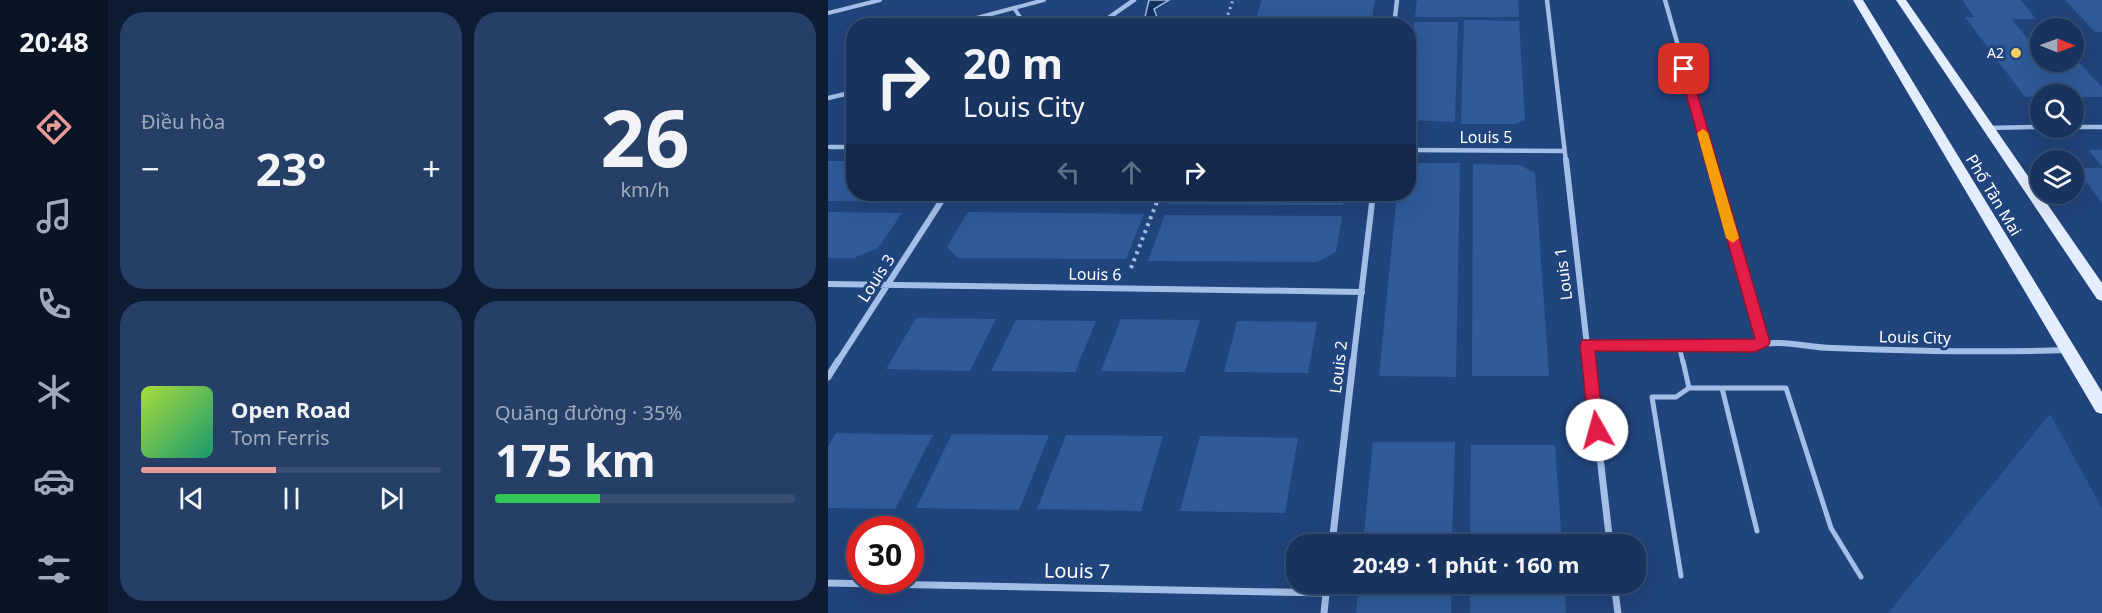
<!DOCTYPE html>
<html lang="vi">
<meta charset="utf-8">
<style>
:root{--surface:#18335d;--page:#253f66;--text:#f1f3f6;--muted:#9faabc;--line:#364e72;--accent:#e69b98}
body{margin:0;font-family:"Noto Sans",sans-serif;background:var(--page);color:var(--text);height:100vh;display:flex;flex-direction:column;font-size:22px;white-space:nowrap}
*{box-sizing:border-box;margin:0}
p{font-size:20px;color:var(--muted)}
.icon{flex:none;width:33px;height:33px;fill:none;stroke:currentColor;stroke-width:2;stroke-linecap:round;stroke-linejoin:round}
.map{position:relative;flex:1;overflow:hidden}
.panel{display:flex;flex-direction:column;gap:12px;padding:12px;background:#0d1c33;width:720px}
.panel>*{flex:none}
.hud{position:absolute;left:18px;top:18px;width:570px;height:183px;border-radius:24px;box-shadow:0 6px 24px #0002,0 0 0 2px var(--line);background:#18335d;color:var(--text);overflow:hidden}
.needle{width:39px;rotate:91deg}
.tools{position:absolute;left:1202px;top:18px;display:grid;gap:12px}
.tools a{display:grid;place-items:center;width:54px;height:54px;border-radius:50%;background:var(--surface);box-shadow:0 6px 24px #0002,0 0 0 2px var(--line);font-size:30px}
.speed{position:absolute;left:18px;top:516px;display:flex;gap:12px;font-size:30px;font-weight:700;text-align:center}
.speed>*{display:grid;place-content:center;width:78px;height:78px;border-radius:50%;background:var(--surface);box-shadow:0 6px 24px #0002,0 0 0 2px var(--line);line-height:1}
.speed .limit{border:9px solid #d22;background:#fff;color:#111}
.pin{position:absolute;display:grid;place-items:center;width:51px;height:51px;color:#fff;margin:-26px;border-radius:12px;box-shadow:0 3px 9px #0006}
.me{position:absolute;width:66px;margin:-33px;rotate:353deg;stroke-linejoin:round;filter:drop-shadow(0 0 4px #0008)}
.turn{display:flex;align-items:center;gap:21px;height:126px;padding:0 18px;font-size:27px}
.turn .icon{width:78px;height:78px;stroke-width:2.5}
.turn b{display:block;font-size:42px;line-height:51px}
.lanes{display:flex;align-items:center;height:57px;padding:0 18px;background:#0003;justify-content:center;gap:30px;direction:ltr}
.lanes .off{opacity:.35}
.big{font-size:45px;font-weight:700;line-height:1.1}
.panel .tile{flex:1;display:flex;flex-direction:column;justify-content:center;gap:9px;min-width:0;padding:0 21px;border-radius:24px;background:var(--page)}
.panel .dial{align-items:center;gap:0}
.dial b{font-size:78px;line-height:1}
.song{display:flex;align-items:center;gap:18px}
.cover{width:72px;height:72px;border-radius:9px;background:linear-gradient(135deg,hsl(80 70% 55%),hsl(160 70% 35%))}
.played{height:6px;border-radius:3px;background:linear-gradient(90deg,var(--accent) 45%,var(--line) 45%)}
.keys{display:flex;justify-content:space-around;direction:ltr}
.heat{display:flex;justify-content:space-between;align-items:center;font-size:33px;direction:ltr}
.charge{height:9px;border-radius:4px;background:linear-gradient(90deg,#34c759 35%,var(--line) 0)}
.panel .tiles{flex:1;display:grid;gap:12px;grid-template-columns:repeat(2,1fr)}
.trip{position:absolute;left:458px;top:534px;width:360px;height:60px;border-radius:24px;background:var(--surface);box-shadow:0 6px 24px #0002,0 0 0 2px var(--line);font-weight:700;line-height:60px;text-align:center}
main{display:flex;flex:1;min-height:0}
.dock{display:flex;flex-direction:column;width:108px;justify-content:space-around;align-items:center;background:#0a1425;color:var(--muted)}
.dock .icon{width:42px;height:42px}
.dock .current{color:var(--accent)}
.dock b{font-size:27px;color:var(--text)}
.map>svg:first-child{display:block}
</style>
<main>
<nav class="dock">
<b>20:48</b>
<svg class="icon current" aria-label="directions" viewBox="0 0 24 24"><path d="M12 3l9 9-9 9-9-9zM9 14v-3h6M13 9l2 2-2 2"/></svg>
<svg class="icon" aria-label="music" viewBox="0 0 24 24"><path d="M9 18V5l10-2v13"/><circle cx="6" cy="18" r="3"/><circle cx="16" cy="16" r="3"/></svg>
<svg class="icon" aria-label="phone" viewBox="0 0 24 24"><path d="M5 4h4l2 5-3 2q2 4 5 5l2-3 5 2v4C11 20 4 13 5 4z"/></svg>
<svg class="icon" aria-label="climate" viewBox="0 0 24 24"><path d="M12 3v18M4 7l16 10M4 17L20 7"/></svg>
<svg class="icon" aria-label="car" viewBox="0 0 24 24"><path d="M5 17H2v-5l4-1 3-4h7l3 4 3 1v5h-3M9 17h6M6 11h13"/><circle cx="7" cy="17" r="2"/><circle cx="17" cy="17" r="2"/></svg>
<svg class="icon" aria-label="filters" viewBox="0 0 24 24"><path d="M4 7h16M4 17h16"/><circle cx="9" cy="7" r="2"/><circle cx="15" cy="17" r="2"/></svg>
</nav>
<section class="panel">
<div class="tiles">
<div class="tile"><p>Điều hòa</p>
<div class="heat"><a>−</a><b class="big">23°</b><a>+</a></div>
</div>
<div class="tile dial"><b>26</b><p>km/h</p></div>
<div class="tile">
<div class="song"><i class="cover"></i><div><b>Open Road</b><p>Tom Ferris</p></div></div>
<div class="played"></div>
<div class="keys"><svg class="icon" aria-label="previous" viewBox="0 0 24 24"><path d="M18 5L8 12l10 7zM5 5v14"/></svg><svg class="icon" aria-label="pause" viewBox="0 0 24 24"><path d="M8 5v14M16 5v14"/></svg><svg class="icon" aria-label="next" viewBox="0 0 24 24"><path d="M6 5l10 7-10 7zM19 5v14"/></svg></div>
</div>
<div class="tile"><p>Quãng đường · 35%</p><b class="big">175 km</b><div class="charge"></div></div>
</div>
</section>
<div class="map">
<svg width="1274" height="613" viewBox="0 0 1274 613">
<rect width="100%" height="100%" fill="#20447c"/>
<path fill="#2a5595" d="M1222,414L1274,508V613H1060Z"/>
<path fill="#15315c" stroke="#96b9e8" stroke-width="1.5" d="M321,0H341L326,9L329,17L337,18L336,23L326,25H293L317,17Z"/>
<path fill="#2f5b9a" d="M434,0H547L544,19L428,18Z
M589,0H690L691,17H587Z
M1134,0H1193L1208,19H1184L1199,38H1206L1212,45V62L1253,64L1274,88V97H1245V94L1197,97L1137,17H1146Z
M1237,0H1274V32H1267Z
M636,20L691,21L697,120L688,124H633Z
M586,22H630L627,122L580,120V76Z
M1261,150H1274V167Z
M0,161H26V194H87L81,202L0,201Z
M585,163H632L628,377L551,376L569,194H580V165Z
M645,164L692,165L707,173L721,376H644Z
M1248,168H1274V203Z
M151,194H324L320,203L146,201Z
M345,194H517L515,205L341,204Z
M0,212L74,213L50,248L26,258H0Z
M140,212L316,214L298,259L130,258L119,247Z
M337,215L514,216L508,252L489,262L320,261Z
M88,318L168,319L142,371L58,369Z
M293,319L372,320L357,372L273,371Z
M188,320L268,321L247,372L163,371Z
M409,321L489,322L480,373L396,372Z
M8,433L105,435L67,509L0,508V447Z
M124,434L221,435L191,510L88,508Z
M238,435L335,436L313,511L209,509Z
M372,436L470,438L457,513L352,511Z
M545,442H627L624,544H535Z
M643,445H727L734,544H642Z
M531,584H624L623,613H528Z
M642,584H736L738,613H642Z"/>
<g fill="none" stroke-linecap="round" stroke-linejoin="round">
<path stroke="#a3bfe7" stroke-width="3" stroke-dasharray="2 4" stroke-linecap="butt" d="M396,26L405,0"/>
<path stroke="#a3bfe7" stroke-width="4" stroke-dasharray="3 4.5" stroke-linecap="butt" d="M303,268L332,194"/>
<path stroke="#a3bfe7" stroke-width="4" d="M186,8L198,26
M0,13L52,0
M141,20L216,0"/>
<path stroke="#a3bfe7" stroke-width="4.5" d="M851,345L855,363"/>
<path stroke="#a3bfe7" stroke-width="5" d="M855,361L861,388
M894,388L929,531
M853,576L824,397H848L861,388H958L1003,528L1033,577"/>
<path stroke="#a3bfe7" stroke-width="4.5" d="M719,0L738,162
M837,0L883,162
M269,26L306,0
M566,26L569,0
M0,98L26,92
M1245,127H1274
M1159,128L1212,127
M2,147H26
M580,150L736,151"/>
<path stroke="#a3bfe7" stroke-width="6" d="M738,160L761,363
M883,160L935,342
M0,284L534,292
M759,345L927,346C951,338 980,348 1004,348C1083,351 1161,353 1239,350
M9,363L118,194
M525,363L545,194"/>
<path stroke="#a3bfe7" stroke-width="7" d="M761,361L782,544
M0,377L10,361
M504,544L525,361
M0,583L498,593
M786,584L790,613
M496,613L499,584"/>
<path fill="#e4edfd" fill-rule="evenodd" d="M1025,0H1035L1274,392V414L1268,412Z
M1068,0H1078L1274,283V301L1269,299Z"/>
</g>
<path fill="#e11d48" stroke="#92132f" stroke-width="1.5" d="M856,66L862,69L942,342L940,346L927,352L767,351L776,430L774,435L769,437L763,435L761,430L752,345L754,340L927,339L851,69Z"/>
<path fill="#f59e0b" d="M875,129L880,133L911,238L905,243L898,238L869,133Z"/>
<circle fill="#f4d063" stroke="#20447c" stroke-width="2" cx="1188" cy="53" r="6"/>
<g text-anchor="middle" stroke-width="6" stroke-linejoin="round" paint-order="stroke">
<g font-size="14" fill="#fff" stroke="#20447c" text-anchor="end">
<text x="1176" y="58">A2</text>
</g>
<g font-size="16" fill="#fff" stroke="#20447c">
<text x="658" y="143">Louis 5</text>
<text transform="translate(1166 195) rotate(59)" y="6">Phố Tân Mai</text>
<text transform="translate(267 274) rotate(1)" y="6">Louis 6</text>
<text transform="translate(735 274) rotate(-97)" y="6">Louis 1</text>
<text transform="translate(48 278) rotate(-57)" y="6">Louis 3</text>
<text transform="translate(1087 337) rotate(1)" y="6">Louis City</text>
<text transform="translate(510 367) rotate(-83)" y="6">Louis 2</text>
</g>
<g font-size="20" fill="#fff" stroke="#20447c">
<text transform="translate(249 571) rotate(1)" y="7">Louis 7</text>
</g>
</g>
</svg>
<div class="tools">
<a><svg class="needle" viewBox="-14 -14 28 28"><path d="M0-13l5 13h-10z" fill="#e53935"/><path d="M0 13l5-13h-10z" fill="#9faabc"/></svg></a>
<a><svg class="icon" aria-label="search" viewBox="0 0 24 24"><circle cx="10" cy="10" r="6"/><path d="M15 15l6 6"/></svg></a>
<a><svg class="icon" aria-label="layers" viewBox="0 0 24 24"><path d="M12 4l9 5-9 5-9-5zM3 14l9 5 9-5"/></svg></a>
</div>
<div class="speed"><div class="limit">30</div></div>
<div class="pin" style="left:856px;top:69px;background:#d93025"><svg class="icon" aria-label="arrive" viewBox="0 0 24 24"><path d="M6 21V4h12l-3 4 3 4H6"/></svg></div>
<svg class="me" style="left:769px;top:430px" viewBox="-20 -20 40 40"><circle r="19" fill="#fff"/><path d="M0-13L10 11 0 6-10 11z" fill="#e11d48"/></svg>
<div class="trip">20:49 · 1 phút · 160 m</div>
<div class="hud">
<div class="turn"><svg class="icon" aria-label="right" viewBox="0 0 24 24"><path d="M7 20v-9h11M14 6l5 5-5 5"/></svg><div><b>20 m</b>Louis City</div></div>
<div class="lanes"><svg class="icon off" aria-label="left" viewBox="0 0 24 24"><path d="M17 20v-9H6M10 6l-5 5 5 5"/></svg><svg class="icon off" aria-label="ahead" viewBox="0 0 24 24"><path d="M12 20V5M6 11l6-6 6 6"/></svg><svg class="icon" aria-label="right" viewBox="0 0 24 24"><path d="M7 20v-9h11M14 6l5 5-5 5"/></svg></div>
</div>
</div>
</main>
